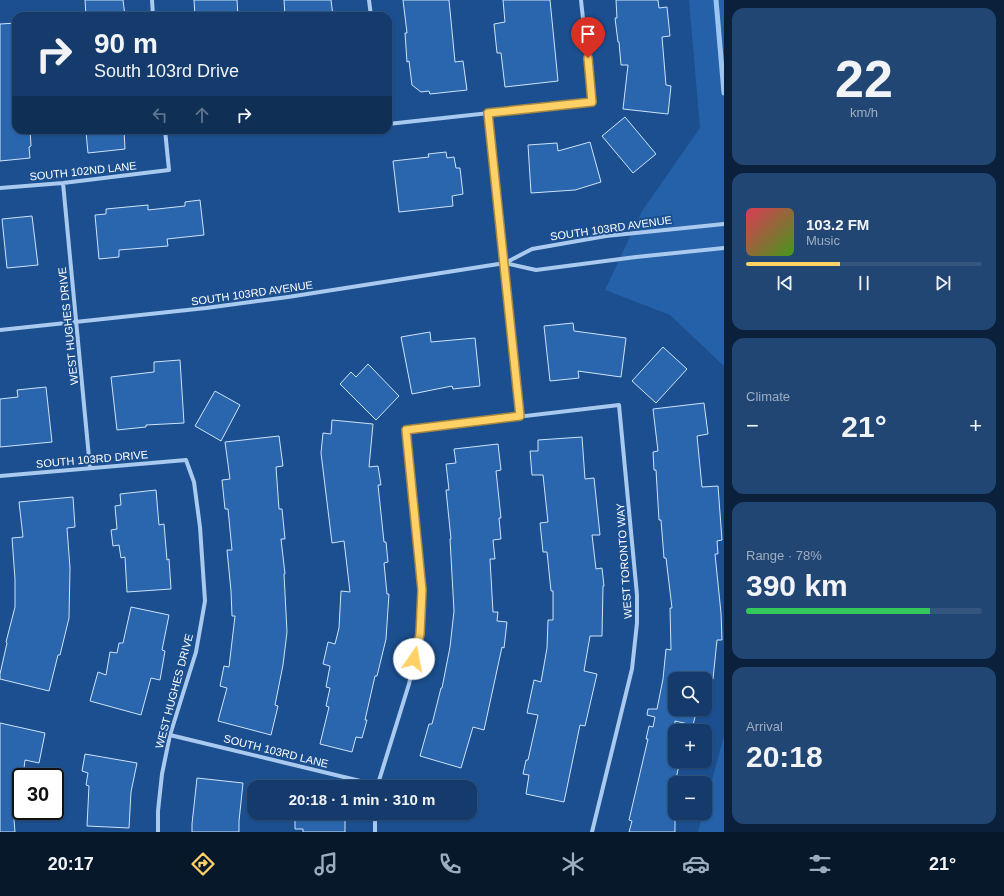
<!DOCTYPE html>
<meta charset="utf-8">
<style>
:root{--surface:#143b6b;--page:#214673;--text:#f1f3f6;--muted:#9dadc1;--line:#33557e;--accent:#ffd166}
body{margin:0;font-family:Helvetica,sans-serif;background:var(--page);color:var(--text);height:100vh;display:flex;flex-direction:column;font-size:15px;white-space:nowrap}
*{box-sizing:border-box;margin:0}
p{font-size:13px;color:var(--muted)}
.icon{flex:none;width:22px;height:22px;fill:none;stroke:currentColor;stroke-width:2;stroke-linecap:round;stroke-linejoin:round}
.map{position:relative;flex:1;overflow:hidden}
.details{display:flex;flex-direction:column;gap:8px;padding:8px;background:#0b203b;width:280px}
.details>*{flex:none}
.guide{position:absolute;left:12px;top:12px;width:380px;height:122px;border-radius:12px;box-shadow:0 1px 3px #0004,0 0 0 1px var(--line);background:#143b6b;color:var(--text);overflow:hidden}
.tools{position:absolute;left:668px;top:672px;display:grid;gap:8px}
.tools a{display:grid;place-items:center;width:44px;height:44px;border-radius:8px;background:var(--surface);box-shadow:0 1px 3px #0004,0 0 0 1px var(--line);font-size:20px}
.speed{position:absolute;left:12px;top:768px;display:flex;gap:8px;font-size:20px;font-weight:700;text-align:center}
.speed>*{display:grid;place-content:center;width:52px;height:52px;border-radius:50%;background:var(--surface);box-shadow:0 1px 3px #0004,0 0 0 1px var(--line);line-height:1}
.speed .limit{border:2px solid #111;border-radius:6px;background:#fff;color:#111}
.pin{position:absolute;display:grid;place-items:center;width:34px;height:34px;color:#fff;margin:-41px -17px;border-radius:50% 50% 50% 0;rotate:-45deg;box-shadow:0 0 4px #0007}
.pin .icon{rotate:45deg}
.me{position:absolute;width:44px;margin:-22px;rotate:12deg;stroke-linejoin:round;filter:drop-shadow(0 0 3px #0008)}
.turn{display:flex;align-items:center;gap:14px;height:84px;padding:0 16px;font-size:18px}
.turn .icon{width:52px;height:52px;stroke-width:2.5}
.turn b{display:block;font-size:28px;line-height:34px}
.lanes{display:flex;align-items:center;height:38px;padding:0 16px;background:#0003;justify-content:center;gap:20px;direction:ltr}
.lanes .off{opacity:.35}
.big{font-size:30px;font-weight:700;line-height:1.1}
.details .tile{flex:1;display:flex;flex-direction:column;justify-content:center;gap:6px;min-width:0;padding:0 14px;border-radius:12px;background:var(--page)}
.details .dial{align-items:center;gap:0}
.dial b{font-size:52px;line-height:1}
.song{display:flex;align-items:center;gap:12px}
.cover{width:48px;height:48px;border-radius:6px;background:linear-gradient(135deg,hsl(350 70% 55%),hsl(100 70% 35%))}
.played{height:4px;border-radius:2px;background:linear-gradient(90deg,var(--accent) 40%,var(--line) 40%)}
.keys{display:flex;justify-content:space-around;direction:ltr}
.heat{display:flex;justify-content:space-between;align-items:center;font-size:22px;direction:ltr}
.charge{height:6px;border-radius:3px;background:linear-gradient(90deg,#34c759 78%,var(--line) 0)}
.trip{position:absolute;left:247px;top:780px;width:230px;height:40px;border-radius:12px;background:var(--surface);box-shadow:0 1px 3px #0004,0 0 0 1px var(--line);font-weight:700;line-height:40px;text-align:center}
.tab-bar{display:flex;height:64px;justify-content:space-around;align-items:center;background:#08182b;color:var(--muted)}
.tab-bar .icon{width:28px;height:28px}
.tab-bar .active{color:var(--accent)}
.tab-bar b{font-size:18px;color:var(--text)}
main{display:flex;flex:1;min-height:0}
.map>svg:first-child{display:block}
</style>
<main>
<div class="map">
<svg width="724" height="832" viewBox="0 0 724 832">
<rect width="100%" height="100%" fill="#1b4f8f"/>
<path fill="#2461a8" d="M689,0H724V366L670,315L605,290L642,211L700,128Z
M724,736V832H698L703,813H705V806Z"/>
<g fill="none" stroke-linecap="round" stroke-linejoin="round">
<path stroke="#9cc4f0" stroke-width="5" d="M716,0L724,93"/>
</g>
<path fill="#2a66ad" stroke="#cfe3fa" d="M85,0H123L125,16H86Z
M194,0H237L238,16H195Z
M284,0H331L333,16H285Z
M403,0H449L455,62L463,61L467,90L430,94L429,91L421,92L412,85L409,61L407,62L405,33H407Z
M503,0H550L558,81L505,87L501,53H497L494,24L505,22Z
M616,0H658L659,8L667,7L670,36L662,37L666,85L671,86L668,114L623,109L628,65H621L619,42H618L615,18H617Z
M16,23V130H30L31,146L29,147L30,158L0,161V24Z
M625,117L656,154L633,173L602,136Z
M92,130H124L125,149L88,153L86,132L92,131Z
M590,142L601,182L575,190L531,193L528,145L557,143L558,151Z
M446,152L447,158L454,157L456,168H460L463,194L452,196L453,206L399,212L393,161L429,157L428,154Z
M200,200L204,235L167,239L168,246L119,250V257L99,259L95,215L106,214V209L148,205V210L185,206V202Z
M32,216L38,265L7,268L2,219Z
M573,323L574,331L626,338L621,377L578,371L579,378L550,381L544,326Z
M430,332L431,342L475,338L480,386L453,389L452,386L412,394L401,337Z
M663,347L687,369L656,403L632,381Z
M180,360L184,423L146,425V427L117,430L111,377L154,372V362Z
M368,364L399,396L376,420L340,384L351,372L356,377Z
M46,387L52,442L0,447V399L18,397L17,390Z
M215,391L240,405L221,441L195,426Z
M704,403L708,434L697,436L702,487L718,486L722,540L717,541L718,554H715L721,613L722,640H717L713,679H675V709H697L693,725L675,721V761H680L675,783V832H629L632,821L629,820L648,739H646L649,726L653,727L655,717L647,715L648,709H657L663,679L666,649L671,650L670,608H672L666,558H664L661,520H659L656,470H654L653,452L658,451L653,409Z
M332,420L373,424L369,467L378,466L381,485H378L384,542H386L388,562L384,563L387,594H389L386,639L377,676H375L365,720H367L362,738L356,737L352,752L320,744L329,707L326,706L330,688L326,687L330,666L323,664L328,642L335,644L339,628L341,591L350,592L344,541L332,543L321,453L323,433L331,434Z
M279,436L283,466L276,467L279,509H282L285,539H281L285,574H284L287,632L283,665L275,705L278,706L271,735L218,721L227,688L220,686L224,666L229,667L235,616H232L231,591L227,550H232L228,509H225L222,480L230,479L225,442Z
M582,437L585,479L594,478L600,535H592L596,569L602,568L604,586H603L602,636H590L584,671L597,674L585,726L580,725L564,802L526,794L529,775L523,774L526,760H528L538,715L527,713L534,680L541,682L547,648L548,620H553V591H551L547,552H543L540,523L548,522L543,475H532L530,451H538V440Z
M498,444L501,470L496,471L501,518H499L501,539L493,540L495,559H490L493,612H498L497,621L507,622L504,648L502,647L484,730L473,727L461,768L420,756L429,724H432L441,688H442L450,647L454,611L450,539H451L446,490H449L446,464L456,463L454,449Z
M156,490L159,525L164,524L167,560L169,559L171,589L127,592L125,557L121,558L119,545L113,546L111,530L117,529L115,506L121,505L120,494Z
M73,497L75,527L67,528L70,568L69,618L60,655H58L49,691L0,679V674L7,643L6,642L15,607V579L12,538L23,537L19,502Z
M131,607L169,615L162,650L165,651L160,680L151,678L141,715L90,701L98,672L106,675L110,652L117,653L119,643H123Z
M0,723L45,733L39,763L25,760L23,777H21V798L12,796L15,832H0Z
M85,754L137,763L131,792L129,828L87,826L89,786L86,785L88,773L82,771Z
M197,778L243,783L239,821V832H192V824Z
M295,813H345V832H303V829H295Z"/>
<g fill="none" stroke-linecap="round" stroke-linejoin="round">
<path stroke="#a9c9ee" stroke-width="4" d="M152,0L153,16
M369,0L371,16
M488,113L520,416
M388,124L592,102L581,0
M63,183L90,468
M0,188L63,183L169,170L165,130
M505,263L536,270L636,257L724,248
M0,330L206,308L288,297L505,263L532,249L606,236L724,224
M0,476L186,460L194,482L200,527L205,601L196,652L170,735L162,774L158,811V832
M170,735L377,785
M377,787L409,684L420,634L423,590L406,430L619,405L637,595V623L632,669L592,832
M375,832V813"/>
</g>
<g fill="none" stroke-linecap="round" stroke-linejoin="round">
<defs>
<path id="route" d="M414,659L420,634L422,590L406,430L520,416L488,113L592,102L588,58"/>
</defs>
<use href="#route" stroke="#a68842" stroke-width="10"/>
<use href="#route" stroke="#ffd166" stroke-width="7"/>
</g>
<g text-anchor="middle" stroke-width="4" stroke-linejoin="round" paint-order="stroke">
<g font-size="11" fill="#fff" stroke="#1b4f8f">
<text transform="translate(83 171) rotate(-6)" y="4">SOUTH 102ND LANE</text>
<text transform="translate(611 228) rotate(-8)" y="4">SOUTH 103RD AVENUE</text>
<text transform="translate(252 293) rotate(-8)" y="4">SOUTH 103RD AVENUE</text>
<text transform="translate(68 326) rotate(-96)" y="4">WEST HUGHES DRIVE</text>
<text transform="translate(92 459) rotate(-5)" y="4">SOUTH 103RD DRIVE</text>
<text transform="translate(624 561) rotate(-94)" y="4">WEST TORONTO WAY</text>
<text transform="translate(174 691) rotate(-75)" y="4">WEST HUGHES DRIVE</text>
<text transform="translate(276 751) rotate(14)" y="4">SOUTH 103RD LANE</text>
</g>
</g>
</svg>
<div class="tools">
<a><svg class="icon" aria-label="search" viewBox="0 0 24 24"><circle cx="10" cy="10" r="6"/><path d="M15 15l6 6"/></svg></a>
<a>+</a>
<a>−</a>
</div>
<div class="speed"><div class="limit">30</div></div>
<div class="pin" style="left:588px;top:58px;background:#d93025"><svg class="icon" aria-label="arrive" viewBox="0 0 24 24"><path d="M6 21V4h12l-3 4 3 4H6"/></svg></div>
<svg class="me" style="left:414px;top:659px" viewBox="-20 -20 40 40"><circle r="19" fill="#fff"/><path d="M0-13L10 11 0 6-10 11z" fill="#ffd166"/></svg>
<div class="trip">20:18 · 1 min · 310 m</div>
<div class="guide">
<div class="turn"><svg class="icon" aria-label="right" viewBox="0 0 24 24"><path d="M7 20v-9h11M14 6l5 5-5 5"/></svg><div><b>90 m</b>South 103rd Drive</div></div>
<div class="lanes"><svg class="icon off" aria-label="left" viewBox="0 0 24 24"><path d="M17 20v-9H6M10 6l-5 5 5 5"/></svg><svg class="icon off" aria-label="ahead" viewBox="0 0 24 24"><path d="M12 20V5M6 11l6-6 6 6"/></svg><svg class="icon" aria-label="right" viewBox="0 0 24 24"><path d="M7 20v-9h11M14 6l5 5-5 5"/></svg></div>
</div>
</div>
<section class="details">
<div class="tile dial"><b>22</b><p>km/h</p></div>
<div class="tile">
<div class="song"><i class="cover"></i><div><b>103.2 FM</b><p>Music</p></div></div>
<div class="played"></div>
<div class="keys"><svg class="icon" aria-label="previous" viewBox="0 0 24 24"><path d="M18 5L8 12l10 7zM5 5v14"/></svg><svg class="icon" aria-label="pause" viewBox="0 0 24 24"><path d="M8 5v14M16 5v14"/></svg><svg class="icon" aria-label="next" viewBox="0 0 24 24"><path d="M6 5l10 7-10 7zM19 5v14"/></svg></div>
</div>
<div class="tile"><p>Climate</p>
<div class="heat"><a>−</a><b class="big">21°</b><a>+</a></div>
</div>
<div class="tile"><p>Range · 78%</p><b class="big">390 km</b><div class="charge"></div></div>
<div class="tile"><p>Arrival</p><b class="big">20:18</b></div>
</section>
</main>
<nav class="tab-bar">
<b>20:17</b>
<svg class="icon active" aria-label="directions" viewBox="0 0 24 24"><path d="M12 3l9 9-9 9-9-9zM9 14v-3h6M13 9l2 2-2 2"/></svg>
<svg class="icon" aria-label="music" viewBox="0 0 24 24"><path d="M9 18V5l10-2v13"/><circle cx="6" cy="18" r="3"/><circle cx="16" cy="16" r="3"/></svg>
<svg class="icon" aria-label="phone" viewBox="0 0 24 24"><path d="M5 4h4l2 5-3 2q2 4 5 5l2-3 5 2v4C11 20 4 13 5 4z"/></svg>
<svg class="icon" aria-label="climate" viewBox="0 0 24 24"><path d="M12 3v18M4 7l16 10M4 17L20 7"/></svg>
<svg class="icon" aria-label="car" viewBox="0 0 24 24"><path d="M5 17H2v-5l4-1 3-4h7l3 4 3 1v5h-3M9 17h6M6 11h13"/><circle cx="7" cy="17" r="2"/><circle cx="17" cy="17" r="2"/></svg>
<svg class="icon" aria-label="filters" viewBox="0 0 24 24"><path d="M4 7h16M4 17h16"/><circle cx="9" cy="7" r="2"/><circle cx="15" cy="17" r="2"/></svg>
<b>21°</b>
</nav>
